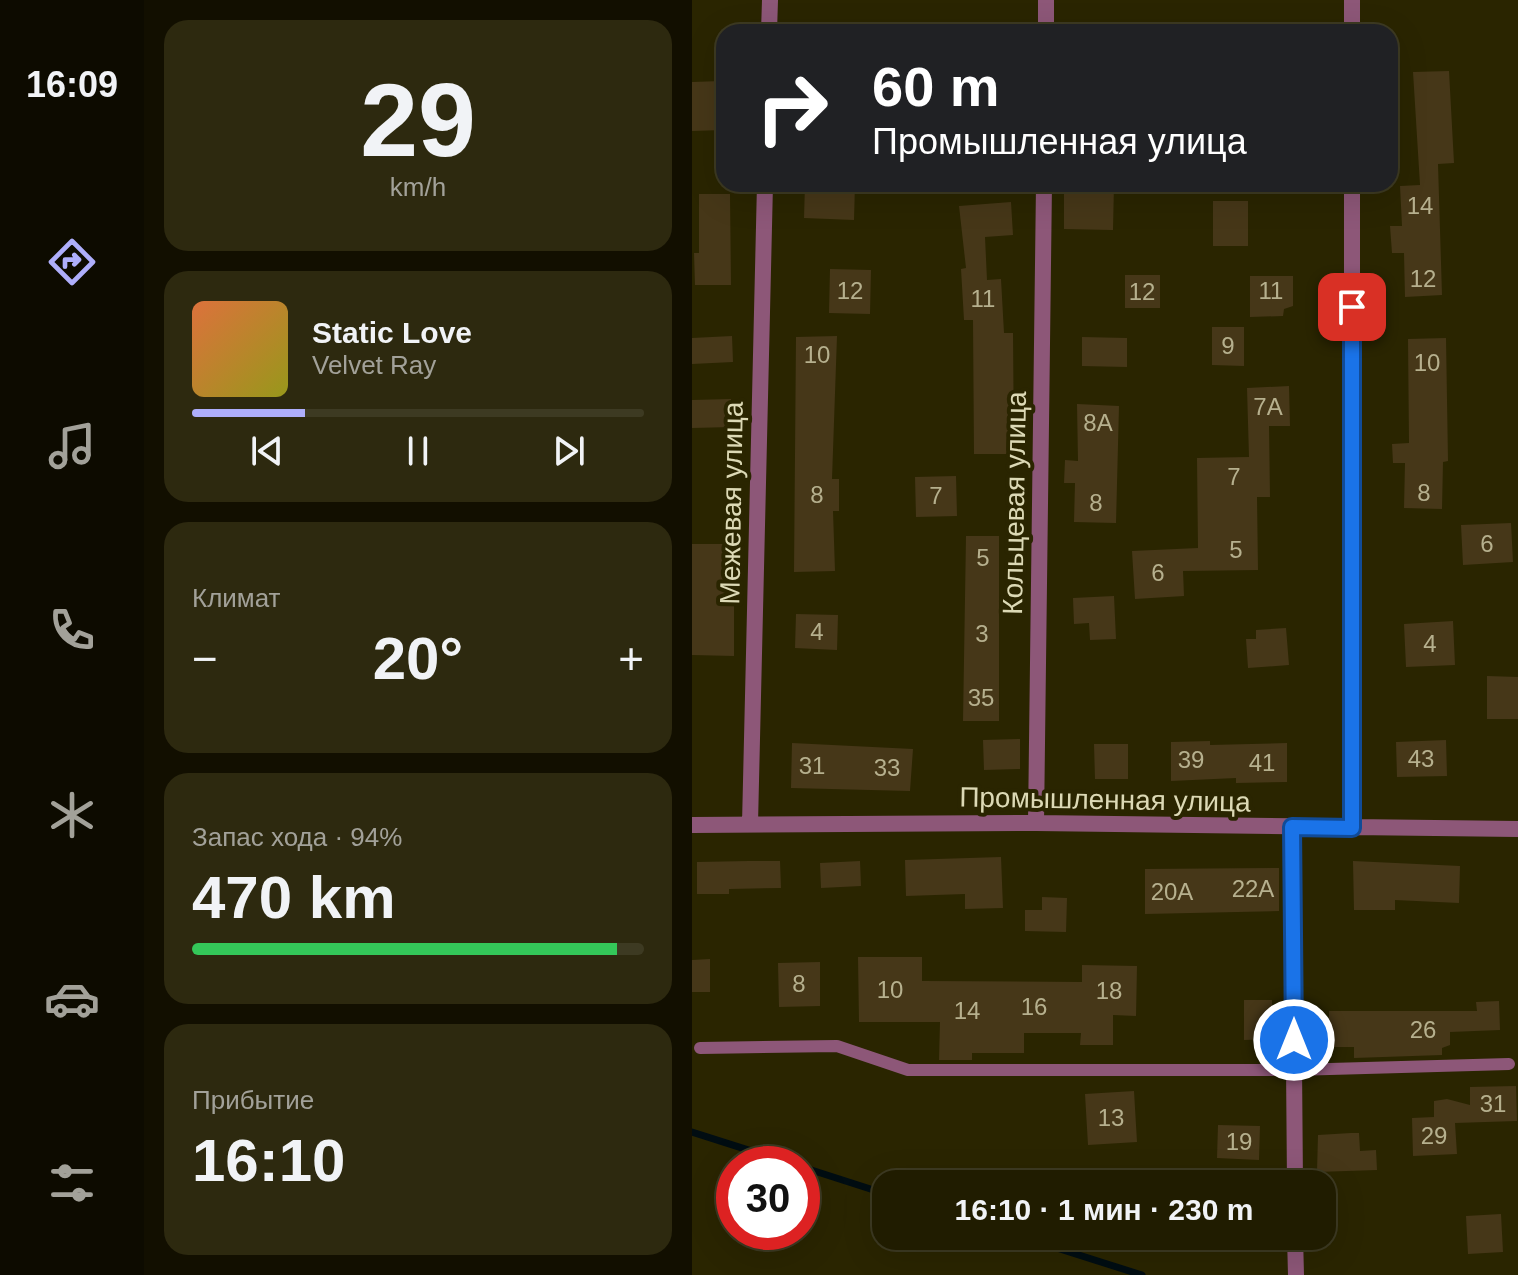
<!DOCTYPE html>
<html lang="ru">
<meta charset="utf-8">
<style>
:root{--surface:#201c00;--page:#2d290f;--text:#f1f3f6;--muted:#a2a199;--line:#3d3a22;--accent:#aeaefb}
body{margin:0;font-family:Helvetica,sans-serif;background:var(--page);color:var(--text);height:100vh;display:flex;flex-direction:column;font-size:30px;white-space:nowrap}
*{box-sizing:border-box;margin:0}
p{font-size:26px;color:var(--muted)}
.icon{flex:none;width:44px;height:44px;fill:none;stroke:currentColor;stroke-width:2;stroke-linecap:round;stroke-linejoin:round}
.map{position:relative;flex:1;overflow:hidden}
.details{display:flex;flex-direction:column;gap:20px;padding:20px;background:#120f00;width:548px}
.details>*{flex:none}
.top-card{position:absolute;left:24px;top:24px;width:682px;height:168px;border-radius:24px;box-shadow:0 8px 32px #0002,0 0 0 2px var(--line);background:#202124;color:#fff;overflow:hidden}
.speed{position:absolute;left:24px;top:1146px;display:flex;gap:16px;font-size:40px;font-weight:700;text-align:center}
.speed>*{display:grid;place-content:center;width:104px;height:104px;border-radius:50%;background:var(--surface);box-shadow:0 8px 32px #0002,0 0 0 2px var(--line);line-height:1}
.speed .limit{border:12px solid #d22;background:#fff;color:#111}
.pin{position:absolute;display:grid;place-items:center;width:68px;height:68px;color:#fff;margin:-34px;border-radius:16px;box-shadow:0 4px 12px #0006}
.me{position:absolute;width:88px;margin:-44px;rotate:0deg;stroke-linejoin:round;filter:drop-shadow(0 0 6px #0008)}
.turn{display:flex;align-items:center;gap:28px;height:168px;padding:0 24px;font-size:36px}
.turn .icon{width:104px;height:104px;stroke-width:2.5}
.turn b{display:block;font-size:56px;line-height:68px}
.big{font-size:60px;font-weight:700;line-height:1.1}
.details .card{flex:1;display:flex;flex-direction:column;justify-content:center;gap:12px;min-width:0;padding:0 28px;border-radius:24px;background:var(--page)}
.details .dial{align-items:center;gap:0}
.dial b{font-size:104px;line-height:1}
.song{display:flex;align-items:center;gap:24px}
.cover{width:96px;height:96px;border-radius:12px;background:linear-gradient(135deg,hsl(20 70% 55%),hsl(60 70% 35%))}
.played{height:8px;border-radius:4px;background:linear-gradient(90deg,var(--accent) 25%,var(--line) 25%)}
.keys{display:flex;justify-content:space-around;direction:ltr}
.heat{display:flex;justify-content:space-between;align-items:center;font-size:44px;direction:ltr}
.charge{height:12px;border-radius:6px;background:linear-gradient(90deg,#34c759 94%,var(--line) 0)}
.trip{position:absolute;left:180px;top:1170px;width:464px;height:80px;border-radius:24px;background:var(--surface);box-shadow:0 8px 32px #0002,0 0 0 2px var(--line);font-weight:700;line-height:80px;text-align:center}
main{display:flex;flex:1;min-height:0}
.tab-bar{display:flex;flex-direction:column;width:144px;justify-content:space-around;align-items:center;background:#0d0b00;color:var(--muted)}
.tab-bar .icon{width:56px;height:56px}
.tab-bar .active{color:var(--accent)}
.tab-bar b{font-size:36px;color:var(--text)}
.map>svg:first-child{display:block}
</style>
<main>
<nav class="tab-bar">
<b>16:09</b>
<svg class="icon active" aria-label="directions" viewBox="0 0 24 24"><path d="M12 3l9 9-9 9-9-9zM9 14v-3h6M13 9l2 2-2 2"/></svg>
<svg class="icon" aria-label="music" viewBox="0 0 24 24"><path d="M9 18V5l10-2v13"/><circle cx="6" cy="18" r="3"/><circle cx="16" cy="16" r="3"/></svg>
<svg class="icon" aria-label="phone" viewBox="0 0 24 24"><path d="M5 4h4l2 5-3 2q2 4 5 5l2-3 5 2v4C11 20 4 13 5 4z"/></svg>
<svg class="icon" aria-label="climate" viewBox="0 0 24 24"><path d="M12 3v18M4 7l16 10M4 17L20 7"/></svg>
<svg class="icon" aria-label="car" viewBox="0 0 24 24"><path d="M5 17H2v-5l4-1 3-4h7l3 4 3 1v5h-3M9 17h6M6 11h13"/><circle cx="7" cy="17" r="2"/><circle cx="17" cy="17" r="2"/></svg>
<svg class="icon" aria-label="filters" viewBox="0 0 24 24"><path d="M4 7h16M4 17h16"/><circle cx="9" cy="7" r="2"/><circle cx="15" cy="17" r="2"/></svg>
</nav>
<section class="details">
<div class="card dial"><b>29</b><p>km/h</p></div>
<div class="card">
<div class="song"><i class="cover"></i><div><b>Static Love</b><p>Velvet Ray</p></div></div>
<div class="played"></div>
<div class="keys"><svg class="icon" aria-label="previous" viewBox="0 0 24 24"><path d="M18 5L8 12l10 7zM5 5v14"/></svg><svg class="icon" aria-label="pause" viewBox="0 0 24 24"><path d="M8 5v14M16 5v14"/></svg><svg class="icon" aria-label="next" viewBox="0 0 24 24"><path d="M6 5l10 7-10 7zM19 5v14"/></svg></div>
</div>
<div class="card"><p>Климат</p>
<div class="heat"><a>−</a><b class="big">20°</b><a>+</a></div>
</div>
<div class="card"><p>Запас хода · 94%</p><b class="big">470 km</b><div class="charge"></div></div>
<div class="card"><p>Прибытие</p><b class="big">16:10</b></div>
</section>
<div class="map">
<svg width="826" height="1275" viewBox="0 0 826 1275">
<rect width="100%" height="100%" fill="#2a2500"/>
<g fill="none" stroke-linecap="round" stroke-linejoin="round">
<path stroke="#010d12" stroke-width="7" d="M0,1132L100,1164
M110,1167L194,1194
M327,1236L450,1275"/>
</g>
<path fill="#463718" d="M757,71L762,163L746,164L750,295L713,297L712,253H700L698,226H710L708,186L728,185L721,72Z
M29,81L31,130L0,131V82Z
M113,184H163L162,220L112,218Z
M372,184H422L421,230L372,229Z
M7,194H38L39,285H3L2,253H7Z
M521,201H556V246H521Z
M319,202L321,235L293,237L295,280L309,279L312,333H321L322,454H282L281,320H272L269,269L274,268L267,206Z
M138,269L179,270L178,314L137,313Z
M433,275H468V308H433Z
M558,276H601V306L592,309L591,316L558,317Z
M520,327H552V366L520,365Z
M40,336L41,362L0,364V338Z
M145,336L140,479H147V511H141L143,571L102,572L104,337Z
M390,337L435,338V367L390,366Z
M754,338L756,461L751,462L750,509L712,508L713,463H701L700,444L717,443L716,339Z
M597,386L598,426H577L578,497H565L566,570L491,571L492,596L443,599L440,551L506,548L505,458L557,457L555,388Z
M39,399L40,427L0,428V400Z
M385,404L427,406L424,523L382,522L383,483H372L373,460L386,461Z
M264,476L265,516L224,517L223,477Z
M819,523L821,562L771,565L769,525Z
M274,536H307V721H271Z
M0,544H42V656L0,655Z
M422,596L424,639L398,640L397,623L382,624L381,598Z
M104,614L146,615L145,650L103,648Z
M761,621L763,665L714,667L712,624Z
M594,628L597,665L556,668L554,639H564V630Z
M795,676L826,677V719H795Z
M328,739V769L292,770L291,740Z
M754,740L755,776L705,777L704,742Z
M518,741V745L595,743V782L544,783V778L479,781V742Z
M100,743L221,749L218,791L99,788Z
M402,744H436V779H403Z
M309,857L311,908L273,909V894L214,896L213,860Z
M57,861H88L89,888L37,889V894H5V862Z
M168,861L169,886L129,888L128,863Z
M661,861L768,866L767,903L703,900V910H662Z
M587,868V911L453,914V869Z
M350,897L375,898L374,932L333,931V910H350Z
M166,957H230V981L390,982V965L445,966L444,1016L421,1015V1045H388L389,1033H332V1053H280V1060H247L248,1022H167Z
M18,959V992H0V960Z
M128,962V1006L87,1007L86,963Z
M552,1000H580V1039L552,1040Z
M807,1001L808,1030L758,1032V1045L750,1048V1055L662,1058V1047H637V1011H785L784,1002Z
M824,1086L825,1121L763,1123L765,1154L721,1156L720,1118L742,1117V1101L755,1099L778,1105V1087Z
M442,1091L445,1142L396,1145L393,1094Z
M526,1125L568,1126L567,1160L525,1158Z
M659,1133H667L668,1151L684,1150L685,1170L625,1172L626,1135Z
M809,1214L811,1252L776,1254L774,1216Z"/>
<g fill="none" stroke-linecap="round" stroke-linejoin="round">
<path stroke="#8d5778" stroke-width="12" d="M8,1048L145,1046L216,1070H602L817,1064"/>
<path stroke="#8d5778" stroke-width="16" d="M77,32L78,0
M354,32V0
M660,32V0
M344,823L352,184
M58,824L73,184
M0,825L344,823L826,829
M600,827L603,1184
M660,828V184
M603,1236L604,1275"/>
</g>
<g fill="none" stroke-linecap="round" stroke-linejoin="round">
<defs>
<path id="route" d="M602,1040L600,827L660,828V307"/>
</defs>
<use href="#route" stroke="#114b97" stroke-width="20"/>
<use href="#route" stroke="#1a73e8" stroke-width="14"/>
</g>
<g text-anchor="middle" stroke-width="8" stroke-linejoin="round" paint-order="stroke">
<g font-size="24" fill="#b6b08e">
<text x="728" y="214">14</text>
<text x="731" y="287">12</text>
<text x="158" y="299">12</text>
<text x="579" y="299">11</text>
<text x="450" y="300">12</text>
<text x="291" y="307">11</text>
<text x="536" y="354">9</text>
<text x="125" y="363">10</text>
<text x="735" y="371">10</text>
<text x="576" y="415">7А</text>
<text x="406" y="431">8А</text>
<text x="542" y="485">7</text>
<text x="732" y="501">8</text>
<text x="125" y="503">8</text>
<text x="244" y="504">7</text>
<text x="404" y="511">8</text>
<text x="795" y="552">6</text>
<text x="544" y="558">5</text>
<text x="291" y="566">5</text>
<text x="466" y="581">6</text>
<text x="125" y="640">4</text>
<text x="290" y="642">3</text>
<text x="738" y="652">4</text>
<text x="289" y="706">35</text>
<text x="729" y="767">43</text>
<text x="499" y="768">39</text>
<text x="570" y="771">41</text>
<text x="120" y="774">31</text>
<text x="195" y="776">33</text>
<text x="561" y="897">22А</text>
<text x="480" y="900">20А</text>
<text x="107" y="992">8</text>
<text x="198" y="998">10</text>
<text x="417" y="999">18</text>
<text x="342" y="1015">16</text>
<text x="275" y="1019">14</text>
<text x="731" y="1038">26</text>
<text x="801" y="1112">31</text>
<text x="419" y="1126">13</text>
<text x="742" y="1144">29</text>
<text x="547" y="1150">19</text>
</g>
<g font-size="28" fill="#dcd9b5" stroke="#2a2500">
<text transform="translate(39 503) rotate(-89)" y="10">Межевая улица</text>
<text transform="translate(322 503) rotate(-89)" y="10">Кольцевая улица</text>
<text transform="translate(413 799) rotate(1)" y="10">Промышленная улица</text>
</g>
</g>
</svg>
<div class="speed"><div class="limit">30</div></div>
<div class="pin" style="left:660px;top:307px;background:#d93025"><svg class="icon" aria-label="arrive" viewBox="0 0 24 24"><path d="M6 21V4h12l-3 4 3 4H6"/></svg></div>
<svg class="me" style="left:602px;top:1040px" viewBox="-20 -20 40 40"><circle r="17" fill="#1a73e8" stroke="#fff" stroke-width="3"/><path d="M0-11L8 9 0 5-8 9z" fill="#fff"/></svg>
<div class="trip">16:10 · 1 мин · 230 m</div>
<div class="top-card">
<div class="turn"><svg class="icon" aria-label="right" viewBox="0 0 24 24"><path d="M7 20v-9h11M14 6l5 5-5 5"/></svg><div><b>60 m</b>Промышленная улица</div></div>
</div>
</div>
</main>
